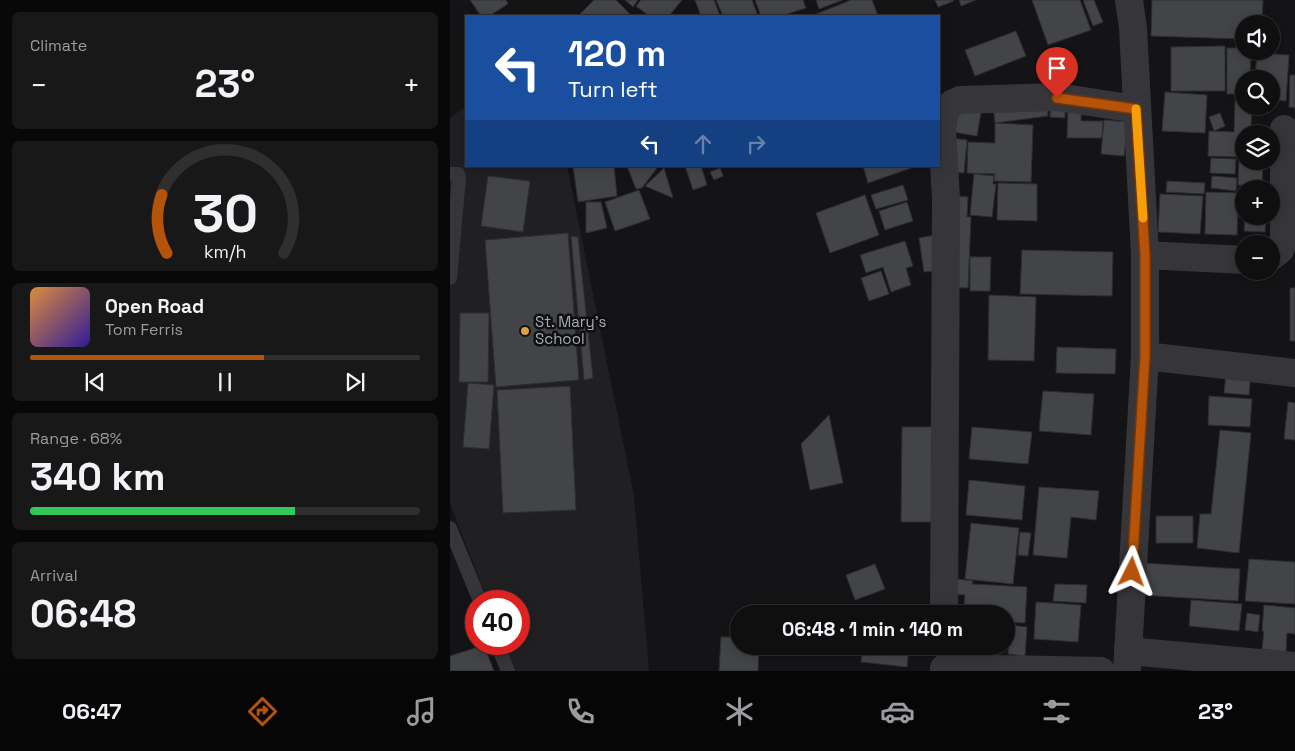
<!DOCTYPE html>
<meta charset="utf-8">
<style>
:root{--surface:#0f0f10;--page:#181819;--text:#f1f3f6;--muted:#9b9c9f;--line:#2f2f30;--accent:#b45309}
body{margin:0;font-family:"Space Grotesk",sans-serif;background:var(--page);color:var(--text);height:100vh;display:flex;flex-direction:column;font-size:19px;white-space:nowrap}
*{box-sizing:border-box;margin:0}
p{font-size:16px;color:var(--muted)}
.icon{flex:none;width:28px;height:28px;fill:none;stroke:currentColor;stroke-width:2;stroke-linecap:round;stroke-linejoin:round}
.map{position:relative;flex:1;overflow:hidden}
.drawer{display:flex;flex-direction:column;gap:12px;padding:12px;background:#080809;width:450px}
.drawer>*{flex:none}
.banner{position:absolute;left:15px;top:15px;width:475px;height:152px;border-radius:0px;box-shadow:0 2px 12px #0003,0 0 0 1px var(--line);background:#1a4fa0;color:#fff;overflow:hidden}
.buttons{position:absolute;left:785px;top:15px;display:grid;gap:10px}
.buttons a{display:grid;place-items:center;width:45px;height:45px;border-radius:50%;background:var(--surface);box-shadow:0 2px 12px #0003,0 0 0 1px var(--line);font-size:25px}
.speed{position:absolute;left:15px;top:590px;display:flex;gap:10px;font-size:25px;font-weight:700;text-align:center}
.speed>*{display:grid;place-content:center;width:65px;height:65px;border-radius:50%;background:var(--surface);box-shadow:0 2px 12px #0003,0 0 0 1px var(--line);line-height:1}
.speed .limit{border:8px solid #d22;background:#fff;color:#111}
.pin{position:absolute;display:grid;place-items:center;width:42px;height:42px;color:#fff;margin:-51px -21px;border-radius:50% 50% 50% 0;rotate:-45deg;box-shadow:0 0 5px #0007}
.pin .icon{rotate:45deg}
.me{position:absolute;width:55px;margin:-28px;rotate:3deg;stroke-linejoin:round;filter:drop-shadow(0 0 4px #0008)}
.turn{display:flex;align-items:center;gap:18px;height:105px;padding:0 20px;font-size:22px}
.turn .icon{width:65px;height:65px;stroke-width:2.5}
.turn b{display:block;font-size:35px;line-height:42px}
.lanes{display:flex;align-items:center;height:48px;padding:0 20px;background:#0003;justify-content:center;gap:25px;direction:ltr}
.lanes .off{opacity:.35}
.big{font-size:38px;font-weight:700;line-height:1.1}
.drawer .card{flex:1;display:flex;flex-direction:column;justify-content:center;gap:8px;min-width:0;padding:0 18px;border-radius:8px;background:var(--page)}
.drawer .dial{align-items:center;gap:0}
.dial svg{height:130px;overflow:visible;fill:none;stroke:var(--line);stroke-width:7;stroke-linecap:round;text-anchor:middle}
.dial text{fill:var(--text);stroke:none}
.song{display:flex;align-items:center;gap:15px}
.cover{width:60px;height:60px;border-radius:8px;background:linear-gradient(135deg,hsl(30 70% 55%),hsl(250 70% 35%))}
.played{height:5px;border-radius:2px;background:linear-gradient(90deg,var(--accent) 60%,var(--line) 60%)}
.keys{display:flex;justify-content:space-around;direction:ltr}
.heat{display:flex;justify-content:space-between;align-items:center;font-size:28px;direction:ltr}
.charge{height:8px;border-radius:4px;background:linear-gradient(90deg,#34c759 68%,var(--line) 0)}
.trip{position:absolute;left:280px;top:605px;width:285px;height:50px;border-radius:25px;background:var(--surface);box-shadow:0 2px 12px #0003,0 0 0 1px var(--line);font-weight:700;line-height:50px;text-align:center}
.dock{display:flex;height:80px;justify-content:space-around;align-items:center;background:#060606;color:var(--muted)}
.dock .icon{width:35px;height:35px}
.dock .selected{color:var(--accent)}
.dock b{font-size:22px;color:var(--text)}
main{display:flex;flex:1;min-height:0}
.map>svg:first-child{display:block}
</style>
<main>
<section class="drawer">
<div class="card"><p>Climate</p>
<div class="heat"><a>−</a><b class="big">23°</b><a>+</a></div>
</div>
<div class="card dial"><svg viewBox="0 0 100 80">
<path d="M14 69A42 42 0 1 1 86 69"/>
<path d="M14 69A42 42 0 0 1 11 33" stroke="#b45309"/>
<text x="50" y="56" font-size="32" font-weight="700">30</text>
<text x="50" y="72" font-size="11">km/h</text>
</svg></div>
<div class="card">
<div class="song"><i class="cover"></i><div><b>Open Road</b><p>Tom Ferris</p></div></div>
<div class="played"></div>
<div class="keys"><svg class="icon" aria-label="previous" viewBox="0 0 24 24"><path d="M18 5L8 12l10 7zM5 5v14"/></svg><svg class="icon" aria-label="pause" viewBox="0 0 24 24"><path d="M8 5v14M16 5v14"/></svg><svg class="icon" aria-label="next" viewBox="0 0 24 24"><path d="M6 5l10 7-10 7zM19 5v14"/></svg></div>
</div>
<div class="card"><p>Range · 68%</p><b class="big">340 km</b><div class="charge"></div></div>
<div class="card"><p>Arrival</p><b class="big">06:48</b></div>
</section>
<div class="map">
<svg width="845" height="671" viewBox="0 0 845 671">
<rect width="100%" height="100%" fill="#141416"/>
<path fill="#202022" d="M16,106V166H117L184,496L199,671H65L55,644H69V601H38L0,504V118Z"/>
<path fill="#434448" stroke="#2e2e31" d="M20,0H56L58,4L39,16H31Z
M144,0H166L182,16H128Z
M175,0H188L183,7Z
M191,0H232L219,16H199L186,6Z
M245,0H264L270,16H251Z
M266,0H302L308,16H273Z
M305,0H353L356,8L331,16H311Z
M366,0H393L369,9Z
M401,0H422L428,16H361Z
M485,0H503L504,1L488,7Z
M509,0H526L511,6Z
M582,0H630L641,30L598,45Z
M633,0H644L653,22L643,26Z
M702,0H813L812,24H794V39L701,36Z
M566,31L576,56L525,76L515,50Z
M775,46V91H721V47Z
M777,48H794V51H801L800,79H794V94H777Z
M807,53L839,55L836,101L821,100V79H805Z
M840,75H845V108L839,107Z
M715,92L757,95L755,133L712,131Z
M596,100L598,116L545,123L543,106Z
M601,101H615V118L600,117Z
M785,101L794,102V106H802L801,131L824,132L821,134H794V157L758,156L759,131L784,132Z
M508,102L532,106L527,136L503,132Z
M618,109H631V121H653L652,138H617Z
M770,113L775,126L764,131L759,117Z
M654,120L678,122L674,156L651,154Z
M545,123L583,125L581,182L544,181L545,174L517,173L518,142L545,143Z
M501,138L517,140L514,173L497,171Z
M761,158L786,159L785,174L760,173Z
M789,160L813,161L812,186L788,185Z
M123,166H164L167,196L128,202Z
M177,166H206L207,168L192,188L186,189Z
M235,166H251L257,185L243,190Z
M413,166H467L418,183Z
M214,168L223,198L195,186Z
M270,168L273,176L264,180L260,172Z
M524,174L544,176L543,184H546L542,217L520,215Z
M38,176L80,181L73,232L31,226Z
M762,176L787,178L786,191L761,188Z
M717,181L755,183L754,194L716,192Z
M548,183L587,184V221L547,220Z
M453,185L458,200L426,209L421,195Z
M189,190L200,219L165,231L155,202Z
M756,192L788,193L787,235L755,234Z
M710,194L753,196L750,234L708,232Z
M415,195L429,235L380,253L366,213Z
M501,196L518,197L517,217H521L518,288L497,287Z
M136,202H151L157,228L136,233Z
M457,202L463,221L435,230L429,211Z
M795,216H816L815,232L794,231Z
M118,233L129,380L46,387L35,240Z
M491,234L492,270L474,272L469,238Z
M121,236L128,237L143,378L134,380Z
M455,241L463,266L456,268L461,285L441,292L433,267L416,273L410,255Z
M572,250L663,252L662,296L570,294Z
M520,257H541L540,291H520Z
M431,271L439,294L419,301L411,278Z
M840,288H845V341H840Z
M539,295L586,297L584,361L538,360Z
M10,313H39L38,382H9Z
M607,347L666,349L665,374L606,373Z
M777,367L801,369L799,395L774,393Z
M18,383L44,385L39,449L13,447Z
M120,386L126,510L53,513L47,390Z
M593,391L644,394L641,435L589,431Z
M759,396L802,399L800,427L758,425Z
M838,402L845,403V440L834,439Z
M379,415L393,483L360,490L351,444Z
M452,427H489L488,522H451Z
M522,427L582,432L578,464L519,459Z
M770,430L801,433L789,553L747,548L750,514H761Z
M519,480L575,486L572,520L516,515Z
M589,487L649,491L646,520L621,517L617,558L583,555Z
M706,516H743V543H706Z
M521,523L569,528L563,584L515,579Z
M570,532L581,533L578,556L568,555Z
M799,559L845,562V604L795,601Z
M692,563L790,569L788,601L690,595Z
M425,564L435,589L405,600L396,575Z
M507,579L523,581L522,584L577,587L575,623L556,622V614H513L515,595L505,594Z
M605,584L637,585L636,603L603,601Z
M741,600L792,604L789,631L739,626Z
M586,602L631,605L628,642L584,639Z
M814,605L845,608V634L837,633L836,652L812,649L814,631H812Z
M797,613L810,615L808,632L795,630Z
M560,625L577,627L575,656L558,654Z
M271,637H289V646H309L308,671H269Z
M34,645L44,671H0V656Z
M413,646H459L457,667L411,662Z"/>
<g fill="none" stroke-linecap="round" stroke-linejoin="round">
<path stroke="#36363a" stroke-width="14" d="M0,174H8L9,178L0,278
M0,528L30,601
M47,644L58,671"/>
<path stroke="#36363a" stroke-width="28" d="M695,255L794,260
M821,257L830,250L834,239V129
M695,356L845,373
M494,614L496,199L492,129L495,110L503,103L510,100L607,97L686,109
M678,651L845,666
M494,668L651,671"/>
<path stroke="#36363a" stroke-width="28" d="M677,671L695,356V255L683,28L679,0"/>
</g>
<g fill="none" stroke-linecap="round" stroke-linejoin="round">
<defs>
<path id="route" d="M607,98L686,109L695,255V356L682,572"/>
</defs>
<use href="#route" stroke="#753606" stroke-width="12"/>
<use href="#route" stroke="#b45309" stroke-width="9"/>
<path stroke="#f59e0b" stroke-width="9" d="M686,109L693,218"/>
</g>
<circle fill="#dea243" stroke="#0f0f11" stroke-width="2" cx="75" cy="331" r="5"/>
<g text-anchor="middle" stroke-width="5" stroke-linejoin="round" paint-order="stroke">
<g font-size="15" fill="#a7acb4" stroke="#0f0f11" text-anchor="start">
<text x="85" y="327">St. Mary's<tspan x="85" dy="17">School</tspan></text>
</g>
</g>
</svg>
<div class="buttons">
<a><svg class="icon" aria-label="sound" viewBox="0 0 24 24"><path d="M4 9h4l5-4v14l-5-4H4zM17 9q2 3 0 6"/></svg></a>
<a><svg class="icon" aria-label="search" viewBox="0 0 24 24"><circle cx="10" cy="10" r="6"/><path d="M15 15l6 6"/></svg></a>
<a><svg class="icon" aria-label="layers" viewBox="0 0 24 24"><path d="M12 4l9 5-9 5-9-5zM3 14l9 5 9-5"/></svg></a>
<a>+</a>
<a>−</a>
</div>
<div class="speed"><div class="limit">40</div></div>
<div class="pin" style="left:607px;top:98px;background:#d93025"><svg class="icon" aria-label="arrive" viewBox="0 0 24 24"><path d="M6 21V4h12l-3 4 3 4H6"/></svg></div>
<svg class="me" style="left:682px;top:572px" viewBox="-20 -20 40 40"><path d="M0-17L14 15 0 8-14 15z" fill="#b45309" stroke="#fff" stroke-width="4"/></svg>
<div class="trip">06:48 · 1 min · 140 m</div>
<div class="banner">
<div class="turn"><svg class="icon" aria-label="left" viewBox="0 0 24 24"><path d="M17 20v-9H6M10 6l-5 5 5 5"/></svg><div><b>120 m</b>Turn left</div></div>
<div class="lanes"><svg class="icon" aria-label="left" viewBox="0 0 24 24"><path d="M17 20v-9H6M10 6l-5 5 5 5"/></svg><svg class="icon off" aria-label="ahead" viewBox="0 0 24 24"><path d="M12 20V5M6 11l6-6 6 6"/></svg><svg class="icon off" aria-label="right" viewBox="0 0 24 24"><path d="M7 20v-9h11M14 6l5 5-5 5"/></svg></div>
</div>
</div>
</main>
<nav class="dock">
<b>06:47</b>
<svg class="icon selected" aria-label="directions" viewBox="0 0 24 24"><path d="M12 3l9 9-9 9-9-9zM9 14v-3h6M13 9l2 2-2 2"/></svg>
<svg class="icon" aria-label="music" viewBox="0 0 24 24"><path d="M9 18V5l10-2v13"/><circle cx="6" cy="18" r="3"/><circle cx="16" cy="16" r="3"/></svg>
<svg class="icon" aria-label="phone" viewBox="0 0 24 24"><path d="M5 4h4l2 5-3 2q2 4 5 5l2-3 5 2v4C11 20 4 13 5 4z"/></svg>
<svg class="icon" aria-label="climate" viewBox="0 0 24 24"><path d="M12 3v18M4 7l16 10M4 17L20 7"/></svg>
<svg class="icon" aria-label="car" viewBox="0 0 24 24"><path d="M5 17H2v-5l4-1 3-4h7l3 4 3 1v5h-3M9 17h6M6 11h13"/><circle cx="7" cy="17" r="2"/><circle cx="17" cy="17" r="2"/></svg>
<svg class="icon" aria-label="filters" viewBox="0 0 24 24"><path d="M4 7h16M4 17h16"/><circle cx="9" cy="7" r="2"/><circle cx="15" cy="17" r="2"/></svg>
<b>23°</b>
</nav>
